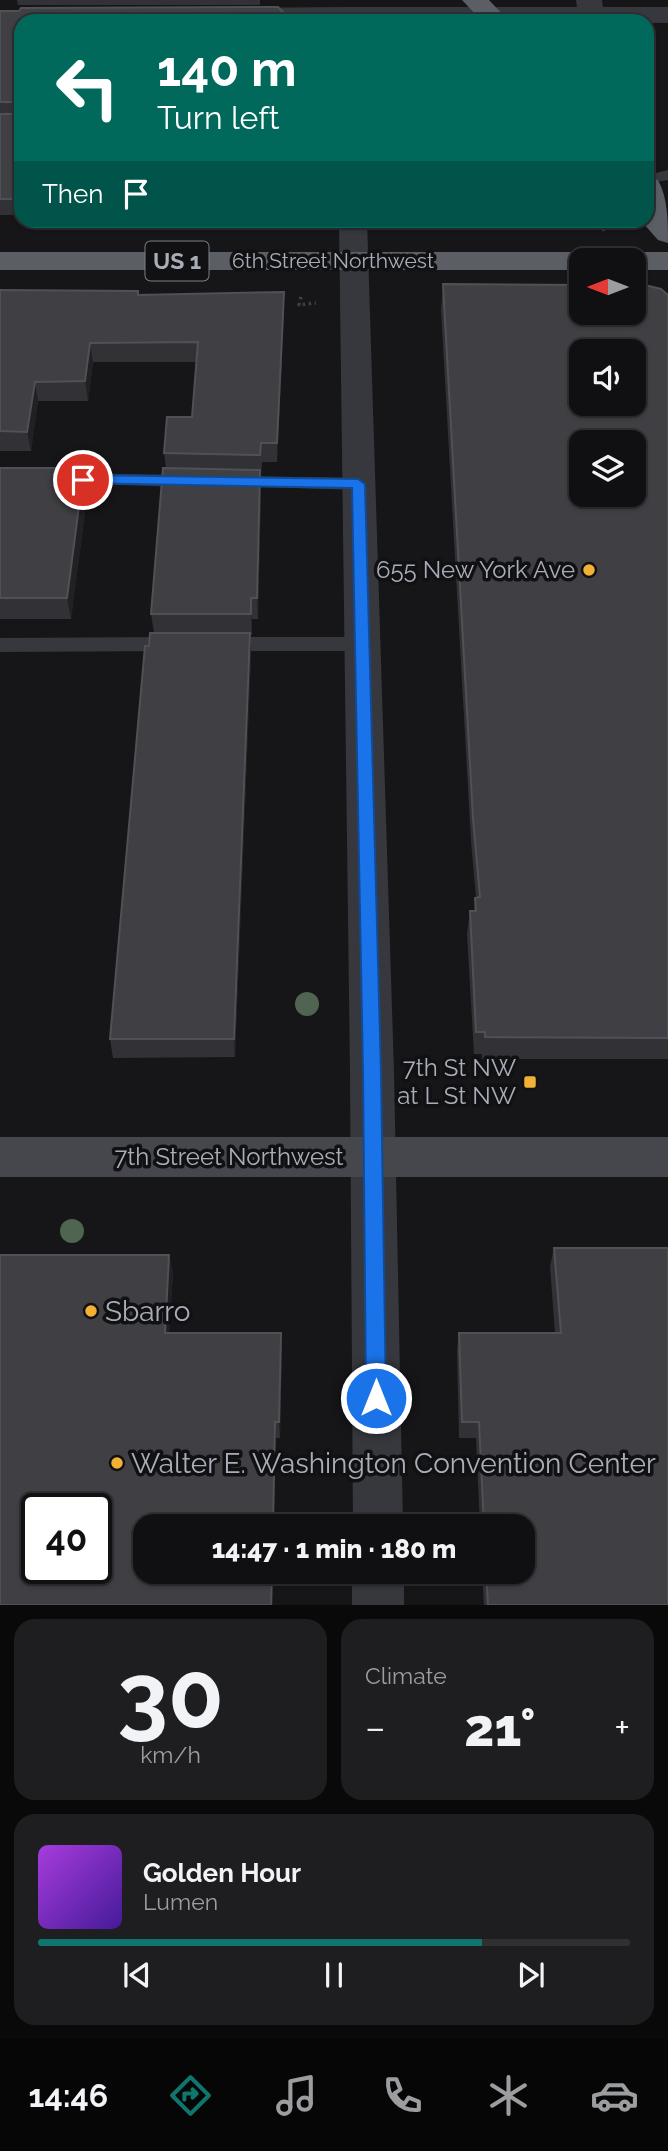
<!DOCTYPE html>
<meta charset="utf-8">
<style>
:root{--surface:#101012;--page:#1e1e20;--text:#f1f3f6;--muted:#9c9d9f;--line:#303032;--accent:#0f766e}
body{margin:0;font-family:Raleway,sans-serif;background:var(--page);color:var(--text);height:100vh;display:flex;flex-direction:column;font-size:26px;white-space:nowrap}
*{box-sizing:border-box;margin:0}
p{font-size:23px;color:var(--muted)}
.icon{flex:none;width:38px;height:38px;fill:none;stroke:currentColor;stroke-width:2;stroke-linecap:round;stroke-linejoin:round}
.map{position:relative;height:1605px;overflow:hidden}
.panel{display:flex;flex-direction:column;gap:14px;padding:14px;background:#09090a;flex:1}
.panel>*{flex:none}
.hud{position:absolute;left:14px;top:14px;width:640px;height:214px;border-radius:21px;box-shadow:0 2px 5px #0004,0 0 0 2px var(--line);background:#00695c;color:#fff;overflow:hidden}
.needle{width:46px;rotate:270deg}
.buttons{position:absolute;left:569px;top:248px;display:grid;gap:14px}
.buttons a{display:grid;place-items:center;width:77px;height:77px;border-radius:14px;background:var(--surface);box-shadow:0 2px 5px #0004,0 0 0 2px var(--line);font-size:35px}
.speed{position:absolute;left:21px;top:1493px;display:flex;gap:14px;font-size:35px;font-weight:700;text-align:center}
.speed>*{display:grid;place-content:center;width:91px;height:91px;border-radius:50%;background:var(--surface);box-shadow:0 2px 5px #0004,0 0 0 2px var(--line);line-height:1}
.speed .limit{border:4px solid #111;border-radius:10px;background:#fff;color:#111}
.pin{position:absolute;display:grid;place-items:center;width:60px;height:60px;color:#fff;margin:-30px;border:4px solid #fff;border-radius:50%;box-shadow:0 2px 7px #0007}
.me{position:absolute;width:77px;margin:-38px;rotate:0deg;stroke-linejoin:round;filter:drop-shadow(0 0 5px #0008)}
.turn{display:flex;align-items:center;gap:24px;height:147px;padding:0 28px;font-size:32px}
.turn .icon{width:91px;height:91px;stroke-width:2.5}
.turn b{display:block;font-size:49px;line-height:60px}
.then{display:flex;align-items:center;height:66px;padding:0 28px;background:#0003;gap:14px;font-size:26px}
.big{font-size:52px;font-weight:800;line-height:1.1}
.panel .card{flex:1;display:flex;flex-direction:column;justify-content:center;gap:10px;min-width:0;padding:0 24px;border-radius:21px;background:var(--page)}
.panel .dial{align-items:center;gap:0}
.dial b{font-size:91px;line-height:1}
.song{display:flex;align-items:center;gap:21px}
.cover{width:84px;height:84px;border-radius:10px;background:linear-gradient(135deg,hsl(280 70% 55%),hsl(260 70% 35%))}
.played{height:7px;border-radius:4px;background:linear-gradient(90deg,var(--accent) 75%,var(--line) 75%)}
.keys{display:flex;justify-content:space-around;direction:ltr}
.heat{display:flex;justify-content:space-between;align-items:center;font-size:38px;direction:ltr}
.panel .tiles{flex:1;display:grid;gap:14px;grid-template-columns:1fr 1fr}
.card:last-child{grid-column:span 2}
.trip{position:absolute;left:133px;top:1514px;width:402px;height:70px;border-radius:21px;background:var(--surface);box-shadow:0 2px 5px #0004,0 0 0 2px var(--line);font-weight:800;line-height:70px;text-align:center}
.menu{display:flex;height:112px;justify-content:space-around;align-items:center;background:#060607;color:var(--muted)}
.menu .icon{width:49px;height:49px}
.menu .selected{color:var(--accent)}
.menu b{font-size:32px;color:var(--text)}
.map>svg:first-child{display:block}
</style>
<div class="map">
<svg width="668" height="1605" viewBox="0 0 668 1605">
<rect width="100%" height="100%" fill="#161618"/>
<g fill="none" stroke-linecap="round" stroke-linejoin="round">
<path stroke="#3d3f44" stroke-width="3.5" stroke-dasharray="2.5 3.5" stroke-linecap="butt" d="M604,231L602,225L614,224
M301,297L299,305L316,303"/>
<path fill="#37383d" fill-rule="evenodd" d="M668,170V180L648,183V175Z
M60,473L188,475L197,481L188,487L54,483L51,479Z
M231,476L358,478L364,480L367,484L364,488L358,490L225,486L222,482Z
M175,637L182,639L185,644L182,649L175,651L0,652V638Z
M221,637H363L370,639L373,644L370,649L363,651H221L214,649L211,644L214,639Z"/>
<path fill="#37383d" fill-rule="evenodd" d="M576,0H602L604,15L600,20H582L578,15Z
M348,7L357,10L361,15L357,20L225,21L221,16L225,11L234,8Z"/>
<path fill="#37383d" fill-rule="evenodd" d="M348,7H668V23L339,20L335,15L339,10Z
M339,220H367L394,1072L403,1526H353L350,1072Z
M352,1572H404V1605H352Z"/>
<path fill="#45474d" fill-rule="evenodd" d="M0,1137H668V1177H0Z"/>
<path fill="#5b5e65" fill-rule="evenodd" d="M462,0H489L509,21H482Z
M648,178L658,180C668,198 668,222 668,243L658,240L643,223L642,220H648Z
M0,252H581L591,255L596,261H581V270H0Z
M634,252H668V270H634V261H619L624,255Z"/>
</g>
<g fill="#506452">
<circle cx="307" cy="1004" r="12"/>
<circle cx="72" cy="1231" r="12"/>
</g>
<path fill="#323236" d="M17,0H260V5H18Z
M0,11L21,21V215H0Z
M443,284L668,295V1059H482V1054H474L467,934L470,911H474L475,898H476L471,841L441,309Z
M0,290L138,291L139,295L284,292V312L277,462H262L261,474H260L261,491L258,619H252V635H250L251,654L235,1057L113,1058L110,1039L149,646L154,633L151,614L166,468L164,453L192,417L197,362H93L88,401H38L31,451H0Z
M0,468L88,489L71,619H0Z
M554,1248L668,1605H484L482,1572H523V1526H480L476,1438H459L457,1350L459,1333H555L550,1266Z
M169,1255L173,1273L169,1333L282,1350L280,1438H276L145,1572H273V1605H0Z"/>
<path fill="#212124" d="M284,292V312L277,462V443Z
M90,343L93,362L88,401L85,381Z
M35,382L38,401L31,451L27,432Z
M84,468L88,489L71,619L67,598Z
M260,470L261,491L258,619L257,598Z
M251,598L252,619V635L251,614Z
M250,633L251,654L235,1057L234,1039Z
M169,1255L173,1273L168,1350L165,1333Z
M281,1333L282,1350L280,1438L279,1422Z
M275,1422L276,1438L274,1526H273Z
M272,1572H273V1605H271Z"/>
<path fill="#3f3f44" stroke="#4f5156" stroke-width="2" fill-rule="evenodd" d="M278,7L292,21H21V199H0V114H20V102H0V11H19L21,8Z
M443,284L581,285V313H634V286H649L661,289L668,295V1038L485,1037V1032H476L470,911H476L475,898L480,897L473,818ZM581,352H634V404H581ZM581,443H634V495H581Z
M0,290L138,291V295L284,292L277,443H261L260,455L164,453L167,417H192L198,342L90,343L85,381L35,382L27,432L0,431Z
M0,468H84L67,598H0Z
M163,468L260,470L257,598H251V614H151Z
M150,633H250L234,1039H110L145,646H149Z
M554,1248H668V1605H488L486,1572H523V1526H484L479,1422H462L459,1333H561Z
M0,1255H169L165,1333H281L279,1422H275L273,1526H145V1572H272L271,1605H0ZM37,1508H96V1568H37Z"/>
<path fill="#1a73e8" stroke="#114b97" stroke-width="2" d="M83,475L358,479L365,484L381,1072L386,1398L384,1405L376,1408L369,1405L366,1398L363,1072L352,488L78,483V476Z"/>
<g fill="#f2b134" stroke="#111113" stroke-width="2.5">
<circle cx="589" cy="570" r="7"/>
<rect x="523" y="1075" width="14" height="14" rx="3.5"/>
<circle cx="91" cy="1311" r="7"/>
<circle cx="117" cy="1463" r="7"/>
</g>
<g text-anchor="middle" stroke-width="7" stroke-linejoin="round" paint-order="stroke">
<g font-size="21" fill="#a8adb8" stroke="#111113">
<text x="333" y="268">6th Street Northwest</text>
</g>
<rect fill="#111113" stroke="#7b7e86" stroke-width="2" x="145.5" y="241.5" width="63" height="39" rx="5"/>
<g font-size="23" font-weight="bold" fill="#a8adb8">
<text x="177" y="269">US 1</text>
</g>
<g font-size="24" fill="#a8adb8" stroke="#111113" text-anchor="end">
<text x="575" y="578">655 New York Ave</text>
<text x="516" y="1076">7th St NW<tspan x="516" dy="28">at L St NW</tspan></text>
</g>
<g font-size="24" fill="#a8adb8" stroke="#111113">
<text x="229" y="1165">7th Street Northwest</text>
</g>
<g font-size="28" fill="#a8adb8" stroke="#111113" text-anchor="start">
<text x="105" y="1321">Sbarro</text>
<text x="131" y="1473">Walter E. Washington Convention Center</text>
</g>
</g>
</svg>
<div class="buttons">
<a><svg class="needle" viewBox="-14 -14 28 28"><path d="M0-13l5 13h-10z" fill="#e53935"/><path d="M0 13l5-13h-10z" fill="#9c9d9f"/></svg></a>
<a><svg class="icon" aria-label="sound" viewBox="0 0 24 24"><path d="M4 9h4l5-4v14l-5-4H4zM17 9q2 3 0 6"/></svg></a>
<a><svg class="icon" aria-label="layers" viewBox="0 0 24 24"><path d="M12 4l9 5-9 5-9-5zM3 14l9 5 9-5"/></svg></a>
</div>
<div class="speed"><div class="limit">40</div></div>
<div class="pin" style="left:83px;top:480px;background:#d93025"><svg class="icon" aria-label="arrive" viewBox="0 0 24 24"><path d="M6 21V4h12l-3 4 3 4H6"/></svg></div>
<svg class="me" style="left:376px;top:1398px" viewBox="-20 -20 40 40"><circle r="17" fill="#1a73e8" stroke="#fff" stroke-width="3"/><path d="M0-11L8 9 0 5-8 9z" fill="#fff"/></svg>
<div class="trip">14:47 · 1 min · 180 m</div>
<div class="hud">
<div class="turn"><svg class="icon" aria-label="left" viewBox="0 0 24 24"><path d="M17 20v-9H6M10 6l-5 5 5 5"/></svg><div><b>140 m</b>Turn left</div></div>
<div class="then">Then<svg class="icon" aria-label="arrive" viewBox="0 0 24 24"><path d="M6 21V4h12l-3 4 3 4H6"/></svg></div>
</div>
</div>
<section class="panel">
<div class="tiles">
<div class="card dial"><b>30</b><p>km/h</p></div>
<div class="card"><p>Climate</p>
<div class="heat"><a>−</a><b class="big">21°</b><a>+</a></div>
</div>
<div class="card">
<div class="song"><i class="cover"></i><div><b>Golden Hour</b><p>Lumen</p></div></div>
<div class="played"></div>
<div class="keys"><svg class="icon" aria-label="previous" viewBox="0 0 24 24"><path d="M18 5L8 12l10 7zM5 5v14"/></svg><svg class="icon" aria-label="pause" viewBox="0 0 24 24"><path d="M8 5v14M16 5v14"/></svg><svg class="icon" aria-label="next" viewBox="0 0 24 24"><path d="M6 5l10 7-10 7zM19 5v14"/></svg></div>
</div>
</div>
</section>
<nav class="menu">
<b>14:46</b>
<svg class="icon selected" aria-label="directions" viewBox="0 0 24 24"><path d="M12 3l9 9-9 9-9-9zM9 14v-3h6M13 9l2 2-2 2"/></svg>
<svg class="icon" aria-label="music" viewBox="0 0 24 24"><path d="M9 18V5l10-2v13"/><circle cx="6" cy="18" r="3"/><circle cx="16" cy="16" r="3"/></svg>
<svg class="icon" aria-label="phone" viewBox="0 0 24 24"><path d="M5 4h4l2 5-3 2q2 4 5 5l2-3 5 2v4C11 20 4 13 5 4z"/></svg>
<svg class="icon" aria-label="climate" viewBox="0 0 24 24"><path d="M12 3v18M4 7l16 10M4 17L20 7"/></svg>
<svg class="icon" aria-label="car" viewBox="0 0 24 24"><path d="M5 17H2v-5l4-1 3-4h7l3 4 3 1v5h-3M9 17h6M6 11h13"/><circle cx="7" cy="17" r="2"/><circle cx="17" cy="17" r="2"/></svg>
</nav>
